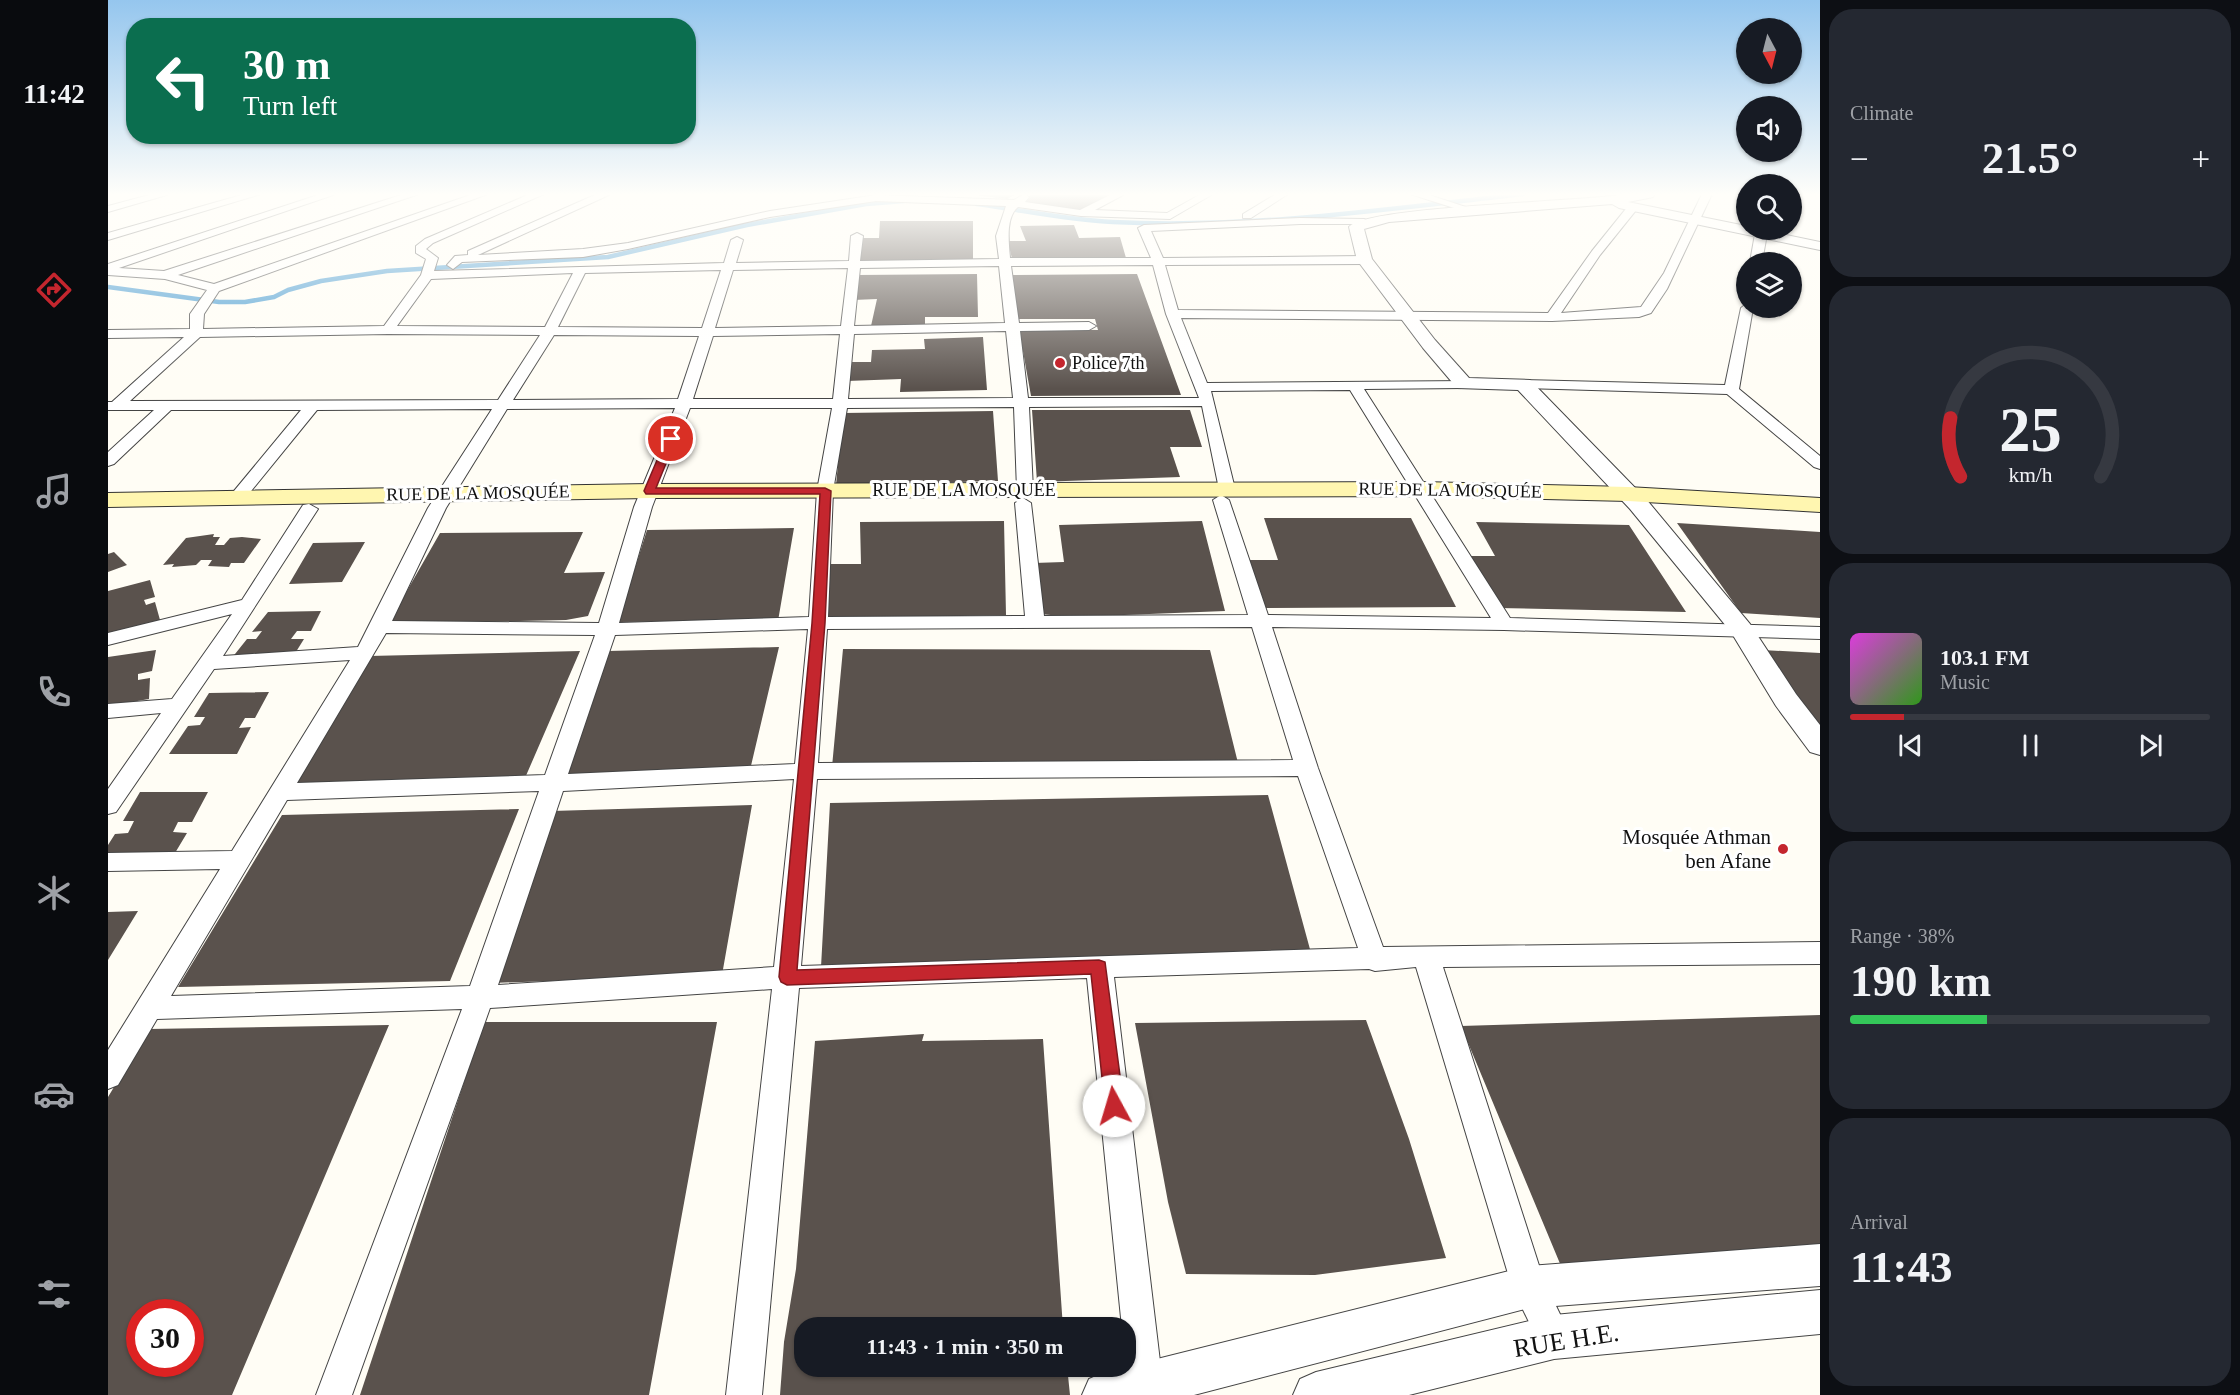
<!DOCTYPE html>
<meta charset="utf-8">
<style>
:root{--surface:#171b24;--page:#242831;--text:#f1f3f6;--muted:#9ea1a6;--line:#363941;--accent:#c4262e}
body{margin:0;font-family:Georgia,serif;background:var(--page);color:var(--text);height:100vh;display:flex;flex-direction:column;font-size:22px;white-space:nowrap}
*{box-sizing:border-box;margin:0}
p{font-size:20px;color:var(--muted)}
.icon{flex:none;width:33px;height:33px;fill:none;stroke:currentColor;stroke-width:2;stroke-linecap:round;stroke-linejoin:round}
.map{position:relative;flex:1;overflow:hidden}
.sheet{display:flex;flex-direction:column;gap:9px;padding:9px;background:#0d0f14;width:420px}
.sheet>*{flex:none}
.banner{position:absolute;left:18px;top:18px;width:570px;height:126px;border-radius:24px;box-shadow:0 2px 4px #0004;background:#0b6e4f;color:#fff;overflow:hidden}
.needle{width:39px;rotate:173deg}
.fabs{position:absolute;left:1628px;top:18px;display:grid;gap:12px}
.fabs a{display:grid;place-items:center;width:66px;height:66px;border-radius:50%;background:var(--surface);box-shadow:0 2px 4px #0004;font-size:30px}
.speed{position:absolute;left:18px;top:1299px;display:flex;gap:12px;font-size:30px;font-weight:700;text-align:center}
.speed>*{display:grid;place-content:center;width:78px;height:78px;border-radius:50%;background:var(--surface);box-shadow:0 2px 4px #0004;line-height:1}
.speed .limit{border:9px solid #d22;background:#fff;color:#111}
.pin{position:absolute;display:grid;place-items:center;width:51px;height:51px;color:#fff;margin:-26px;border:3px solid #fff;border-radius:50%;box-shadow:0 2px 6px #0007}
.me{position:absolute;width:66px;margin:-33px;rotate:354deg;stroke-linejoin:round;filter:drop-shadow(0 0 4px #0008)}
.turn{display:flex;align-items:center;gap:21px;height:126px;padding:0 18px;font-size:27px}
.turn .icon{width:78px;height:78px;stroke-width:2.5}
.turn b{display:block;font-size:42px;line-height:51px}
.big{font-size:45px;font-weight:700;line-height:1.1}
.sheet .widget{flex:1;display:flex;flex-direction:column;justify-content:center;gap:9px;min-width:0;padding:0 21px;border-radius:24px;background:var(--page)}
.sheet .dial{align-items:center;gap:0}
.dial svg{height:156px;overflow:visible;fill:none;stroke:var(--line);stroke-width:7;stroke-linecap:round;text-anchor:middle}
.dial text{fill:var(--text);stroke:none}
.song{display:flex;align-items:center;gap:18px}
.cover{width:72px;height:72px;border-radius:9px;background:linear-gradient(135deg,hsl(300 70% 55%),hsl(110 70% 35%))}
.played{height:6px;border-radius:3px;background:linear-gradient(90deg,var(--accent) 15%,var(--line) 15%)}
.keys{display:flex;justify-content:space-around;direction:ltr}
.heat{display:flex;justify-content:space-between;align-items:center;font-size:33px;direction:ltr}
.charge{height:9px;border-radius:4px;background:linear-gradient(90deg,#34c759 38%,var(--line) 0)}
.trip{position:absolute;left:686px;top:1317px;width:342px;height:60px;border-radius:24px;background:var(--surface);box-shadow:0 2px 4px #0004;font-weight:700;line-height:60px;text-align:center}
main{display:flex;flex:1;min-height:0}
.tab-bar{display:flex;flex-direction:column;width:108px;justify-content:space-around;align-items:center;background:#090b0e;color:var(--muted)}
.tab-bar .icon{width:42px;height:42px}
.tab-bar .selected{color:var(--accent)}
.tab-bar b{font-size:27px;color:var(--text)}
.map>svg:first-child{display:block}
</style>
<main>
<nav class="tab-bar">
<b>11:42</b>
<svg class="icon selected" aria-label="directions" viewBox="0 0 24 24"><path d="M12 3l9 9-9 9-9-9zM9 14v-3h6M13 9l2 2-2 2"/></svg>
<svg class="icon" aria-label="music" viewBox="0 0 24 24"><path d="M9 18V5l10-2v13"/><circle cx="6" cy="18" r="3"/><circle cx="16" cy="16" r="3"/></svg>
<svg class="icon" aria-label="phone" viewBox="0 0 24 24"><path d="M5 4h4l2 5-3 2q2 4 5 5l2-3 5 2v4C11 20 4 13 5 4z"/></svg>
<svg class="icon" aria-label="climate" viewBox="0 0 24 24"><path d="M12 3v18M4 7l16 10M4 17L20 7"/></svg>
<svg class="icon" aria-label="car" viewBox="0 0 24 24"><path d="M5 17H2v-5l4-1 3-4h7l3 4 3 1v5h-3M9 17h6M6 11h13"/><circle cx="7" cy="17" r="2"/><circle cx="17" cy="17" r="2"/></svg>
<svg class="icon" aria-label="filters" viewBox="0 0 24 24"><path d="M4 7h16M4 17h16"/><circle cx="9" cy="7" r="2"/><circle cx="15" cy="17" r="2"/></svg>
</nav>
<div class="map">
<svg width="1712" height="1395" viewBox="0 0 1712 1395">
<rect width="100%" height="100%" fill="#fffdf5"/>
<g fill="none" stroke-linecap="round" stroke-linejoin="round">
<path stroke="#3f96cf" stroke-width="4.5" d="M869,204C914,210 959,220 1005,222C1141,229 1280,209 1415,194
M0,287L111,302H137L166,297L180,290L213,281L279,271L500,257L639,225L758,204L796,201"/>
</g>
<path fill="#5a524d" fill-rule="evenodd" d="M859,194H908L899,199Z
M925,194H1010L971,212L910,201Z
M772,221H865V259L751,261L753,238H771Z
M966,225L971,238L1012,237L1018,258L904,259L900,241H918L912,226Z
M869,274L870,317H817V325L763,326L769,299L745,300L749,275Z
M1029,274L1073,395L923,396L911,329L990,330L987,319H910L903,275Z
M875,337L879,390L792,392L793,379L739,381L741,362H763L764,350L817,349L816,339Z
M924,410H1082L1094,447H1062L1072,477L929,482Z
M885,411L890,481L728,485L735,413Z
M1156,518H1303L1348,607L1156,608L1139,560H1170Z
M896,521L898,615L717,619V564H753L752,522Z
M1094,521L1117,611L966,617L931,614L926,563L956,562L951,525Z
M1368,522L1521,525L1578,612L1390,608L1359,556H1387Z
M1569,523L1712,532V618L1633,613Z
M686,528L670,621L510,622L539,530Z
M475,532L456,573L497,572L480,616L458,620L280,624L332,533Z
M106,534L105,537H112L107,545H116L122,538L134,537L153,539L136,563H123L121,567L100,566L104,560H93L88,565L64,567L66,564L55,565L78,538Z
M257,542L234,582L181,584L205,543Z
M6,552L19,565L0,572V554Z
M42,580L47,597L36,600L38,605L47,602L52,620L0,634V591Z
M213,611L203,631H189L183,639H196L186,655L123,659L139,639H148L154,631L144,632L160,612Z
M671,647L642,770L453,779L500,651Z
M735,649L1102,650L1130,763L724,767Z
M48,650L44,671L30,674V680L42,678L41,699L0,706V657Z
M1654,650L1712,653V733Z
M472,651L417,778L184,784L261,656Z
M161,692L147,718H137L131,728L143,727L129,754H61L80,726L92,725L97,717H86L101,693Z
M32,792H100L84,822H70L65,832L79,833L64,858L0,859V845L7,834L20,833L26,821H15Z
M1160,795L1203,953L713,967L722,803Z
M644,805L614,975L384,983L444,811Z
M411,809L342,981L70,987L174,815Z
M30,911L0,960V912Z
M1712,1015V1251L1453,1266L1353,1026Z
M1258,1020L1301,1139L1338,1258L1207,1275L1078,1274L1060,1202L1027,1023Z
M376,1022H609L541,1395H252Z
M281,1025L124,1395H0V1097L41,1029ZM32,1312H82V1364H32Z
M816,1034L814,1041L935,1039L955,1328H696V1366H959L962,1395H672L676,1342L688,1269L707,1041Z"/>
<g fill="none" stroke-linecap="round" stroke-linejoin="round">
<defs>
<path id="minor" d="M45,194H62L0,212V206Z
M137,194H153L0,240V233Z
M213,194H228L11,268L56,271L296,194H311L70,275L106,284L365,194H380L111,291L96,314L95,329L276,326L313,275L318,259L308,253V246L317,239L422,194H436L325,243L318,249L330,258L326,271L616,263L623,240L629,237L635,240L628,263L741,261L743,236L749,233L755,236L752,261L891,259L888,236L898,206L768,201L662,217L520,249L475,257L354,262L345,269L339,265L347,256L360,255V251L489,194H503L370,255L475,249L520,243L662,211L768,195L906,200L916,194L921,197L917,202L972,210L1004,194H1017L987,210L1059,213L1093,194H1105L1062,219L973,216L910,207C897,218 901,243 902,258H1043L1030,228L1036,225L1192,218L1256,219L1262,222L1260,224H1192L1043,231L1055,258L1257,256L1263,260L1257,264L1057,265L1070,310L1440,313L1484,251L1521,205H1529V209L1492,255L1453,313L1533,307L1556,273L1594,194H1604L1559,289L1543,313L1531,317L1444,321L1073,318L1099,383L1361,381L1363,384L1361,387L1356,388L1256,389L1402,618L1712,627V639L1396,630L1164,627L1210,768L1275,947L1712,942V964L1335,967L1436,1281L1463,1337L1458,1349L1446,1354L1434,1349L1404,1287L1308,967L1267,971L1261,969L1006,977L1056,1395H1020L1017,1328H1014L979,978L691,988L654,1395H618L664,989L382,1008L244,1395H208L354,1009L49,1019L10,1085L0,1089V1050L112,869L0,871V853L124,851L242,660L106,669L8,812L0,814V789L53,713L0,718V704L64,699L124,614L0,645V633L134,600L195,505L201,504L210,509L115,656L250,647L320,508L384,409L209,410L135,501L129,502L121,497L193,410H63L6,464L0,466V452L46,410H0V402H4L76,337L0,338V330L82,329V314L99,290L57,279L0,275V264ZM1045,265L1058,314L1091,398H920L912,331L981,330L988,326L981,322L911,323L903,266ZM891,266L897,323L746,326L752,268ZM740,268L733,326L607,328L625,270ZM613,270L594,328L450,327L477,273ZM465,273L437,327L289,326L323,279ZM898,331L905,398L740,399L746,334ZM280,334L432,335L390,400L22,401L92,337ZM732,334L725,399H585L605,336ZM446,335L591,336L570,399L405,400ZM1242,390L1383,618L1160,615L1121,500L1113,495L1105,500L1140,615L936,616L923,503L915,498L907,503L917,616L720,617L725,491L739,408L906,407L909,490L917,495L925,490L921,407L1094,406L1111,489L1119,494L1127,489L1103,391ZM567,408L526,507L491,623L284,621L338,508L399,409ZM582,408H724L709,491L701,617L511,623L544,507ZM1144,627L1185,760L710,763L719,629ZM700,629L687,764L460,774L507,635ZM278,633L487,635L437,775L189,783ZM1190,776L1250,948L693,966L709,779ZM686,779L666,967L390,985L455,791ZM431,791L362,986L63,996L179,800Z
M1168,194H1180L1143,218H1135V214Z
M1302,194H1318L1367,210L1362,213Z
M1653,231L1659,234L1654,262H1642L1647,234Z
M1638,304V308H1645L1631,389L1712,456V469L1706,467L1619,394L1415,388L1408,384L1415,380L1617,385L1633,308Z"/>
<path id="tertiary" d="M1519,194H1547L1545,197L1520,202L1638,226V230H1654L1712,242V250L1511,208L1504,204L1281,222L1256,229L1264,259L1327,340L1361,378L1422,380L1538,499L1642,624L1688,694L1712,725V755L1702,752L1668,706L1623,632L1522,509L1410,390L1349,388L1315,348L1249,260L1241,227C1259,206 1475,202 1519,194Z
M1712,1244V1286L1421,1308L1086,1395H974L981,1379L997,1372L1421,1266Z
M1712,1290V1334L1446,1359L1301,1395H1185L1192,1379L1208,1372L1446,1315Z"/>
<path id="secondary" d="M1314,482L1520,487L1712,498V512L1520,501L1314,496L542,498L0,507V493L542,484Z"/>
</defs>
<use href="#minor" stroke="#444" stroke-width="2"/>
<use href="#tertiary" stroke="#444" stroke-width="2"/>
<use href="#secondary" stroke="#333" stroke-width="2"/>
<use href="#minor" fill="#fff" fill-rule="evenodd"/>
<use href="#tertiary" fill="#fff" fill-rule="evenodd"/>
<use href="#secondary" fill="#fff6b0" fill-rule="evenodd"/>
</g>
<linearGradient id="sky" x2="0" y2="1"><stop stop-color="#95c6ee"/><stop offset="0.5" stop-color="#fffefa"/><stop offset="1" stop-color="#fffefa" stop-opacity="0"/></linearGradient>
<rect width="1712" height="389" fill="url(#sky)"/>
<path fill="#c4262e" stroke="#7f191e" stroke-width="1.5" d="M563,436L568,439L548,488H717L723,491L717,623L689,970L991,960L997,962L1016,1106L1013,1113L1006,1115L1000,1113L997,1106L983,974L679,985L673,982L671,977L704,623L712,494H538L536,491L558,439Z"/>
<g fill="#c4262e" stroke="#fff" stroke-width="2">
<circle cx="952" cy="363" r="6"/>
<circle cx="1675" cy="849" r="6"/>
</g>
<g text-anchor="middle" stroke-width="6" stroke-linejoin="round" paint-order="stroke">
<g font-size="18" fill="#111" stroke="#fff" text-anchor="start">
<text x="964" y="369">Police 7th</text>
</g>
<g font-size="18" fill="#111" stroke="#fff">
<text x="856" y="496">RUE DE LA MOSQUÉE</text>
<text transform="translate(1342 490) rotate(1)" y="6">RUE DE LA MOSQUÉE</text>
<text transform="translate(370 493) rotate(-1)" y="6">RUE DE LA MOSQUÉE</text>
</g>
<g font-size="21" fill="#111" stroke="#fff" text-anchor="end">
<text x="1663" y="844">Mosquée Athman<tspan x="1663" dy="24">ben Afane</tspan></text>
</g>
<g font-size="26" fill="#111" stroke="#fff">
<text transform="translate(1458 1340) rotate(-9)" y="9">RUE H.E.</text>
</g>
</g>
</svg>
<div class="fabs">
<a><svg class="needle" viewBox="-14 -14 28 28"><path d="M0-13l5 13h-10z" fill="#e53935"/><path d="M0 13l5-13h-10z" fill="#9ea1a6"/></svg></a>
<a><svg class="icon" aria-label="sound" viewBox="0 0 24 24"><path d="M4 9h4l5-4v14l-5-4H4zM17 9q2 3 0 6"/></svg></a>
<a><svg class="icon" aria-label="search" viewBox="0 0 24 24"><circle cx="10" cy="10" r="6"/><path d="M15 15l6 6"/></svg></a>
<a><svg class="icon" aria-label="layers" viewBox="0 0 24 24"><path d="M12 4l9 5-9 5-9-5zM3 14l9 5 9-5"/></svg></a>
</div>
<div class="speed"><div class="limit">30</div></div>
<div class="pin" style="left:563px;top:439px;background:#d93025"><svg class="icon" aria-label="arrive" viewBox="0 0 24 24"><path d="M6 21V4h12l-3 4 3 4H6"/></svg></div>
<svg class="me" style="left:1006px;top:1106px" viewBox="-20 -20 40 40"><circle r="19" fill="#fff"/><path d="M0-13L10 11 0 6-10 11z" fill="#c4262e"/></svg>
<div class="trip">11:43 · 1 min · 350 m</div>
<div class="banner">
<div class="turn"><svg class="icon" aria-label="left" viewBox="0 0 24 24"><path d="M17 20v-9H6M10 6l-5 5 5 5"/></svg><div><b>30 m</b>Turn left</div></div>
</div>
</div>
<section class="sheet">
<div class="widget"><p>Climate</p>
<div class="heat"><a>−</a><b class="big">21.5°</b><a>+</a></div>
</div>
<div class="widget dial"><svg viewBox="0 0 100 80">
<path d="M14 69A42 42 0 1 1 86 69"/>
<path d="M14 69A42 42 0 0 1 9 39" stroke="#c4262e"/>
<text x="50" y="56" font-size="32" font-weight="700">25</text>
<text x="50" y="72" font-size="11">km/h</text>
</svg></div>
<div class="widget">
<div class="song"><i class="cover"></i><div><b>103.1 FM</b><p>Music</p></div></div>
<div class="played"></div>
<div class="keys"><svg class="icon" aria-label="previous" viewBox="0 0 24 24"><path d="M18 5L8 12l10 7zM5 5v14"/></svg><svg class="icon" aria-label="pause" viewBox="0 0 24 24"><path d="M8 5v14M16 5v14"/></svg><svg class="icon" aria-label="next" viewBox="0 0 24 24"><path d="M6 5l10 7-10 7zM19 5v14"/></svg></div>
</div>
<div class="widget"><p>Range · 38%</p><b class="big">190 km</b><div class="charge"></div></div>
<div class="widget"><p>Arrival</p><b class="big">11:43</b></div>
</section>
</main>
